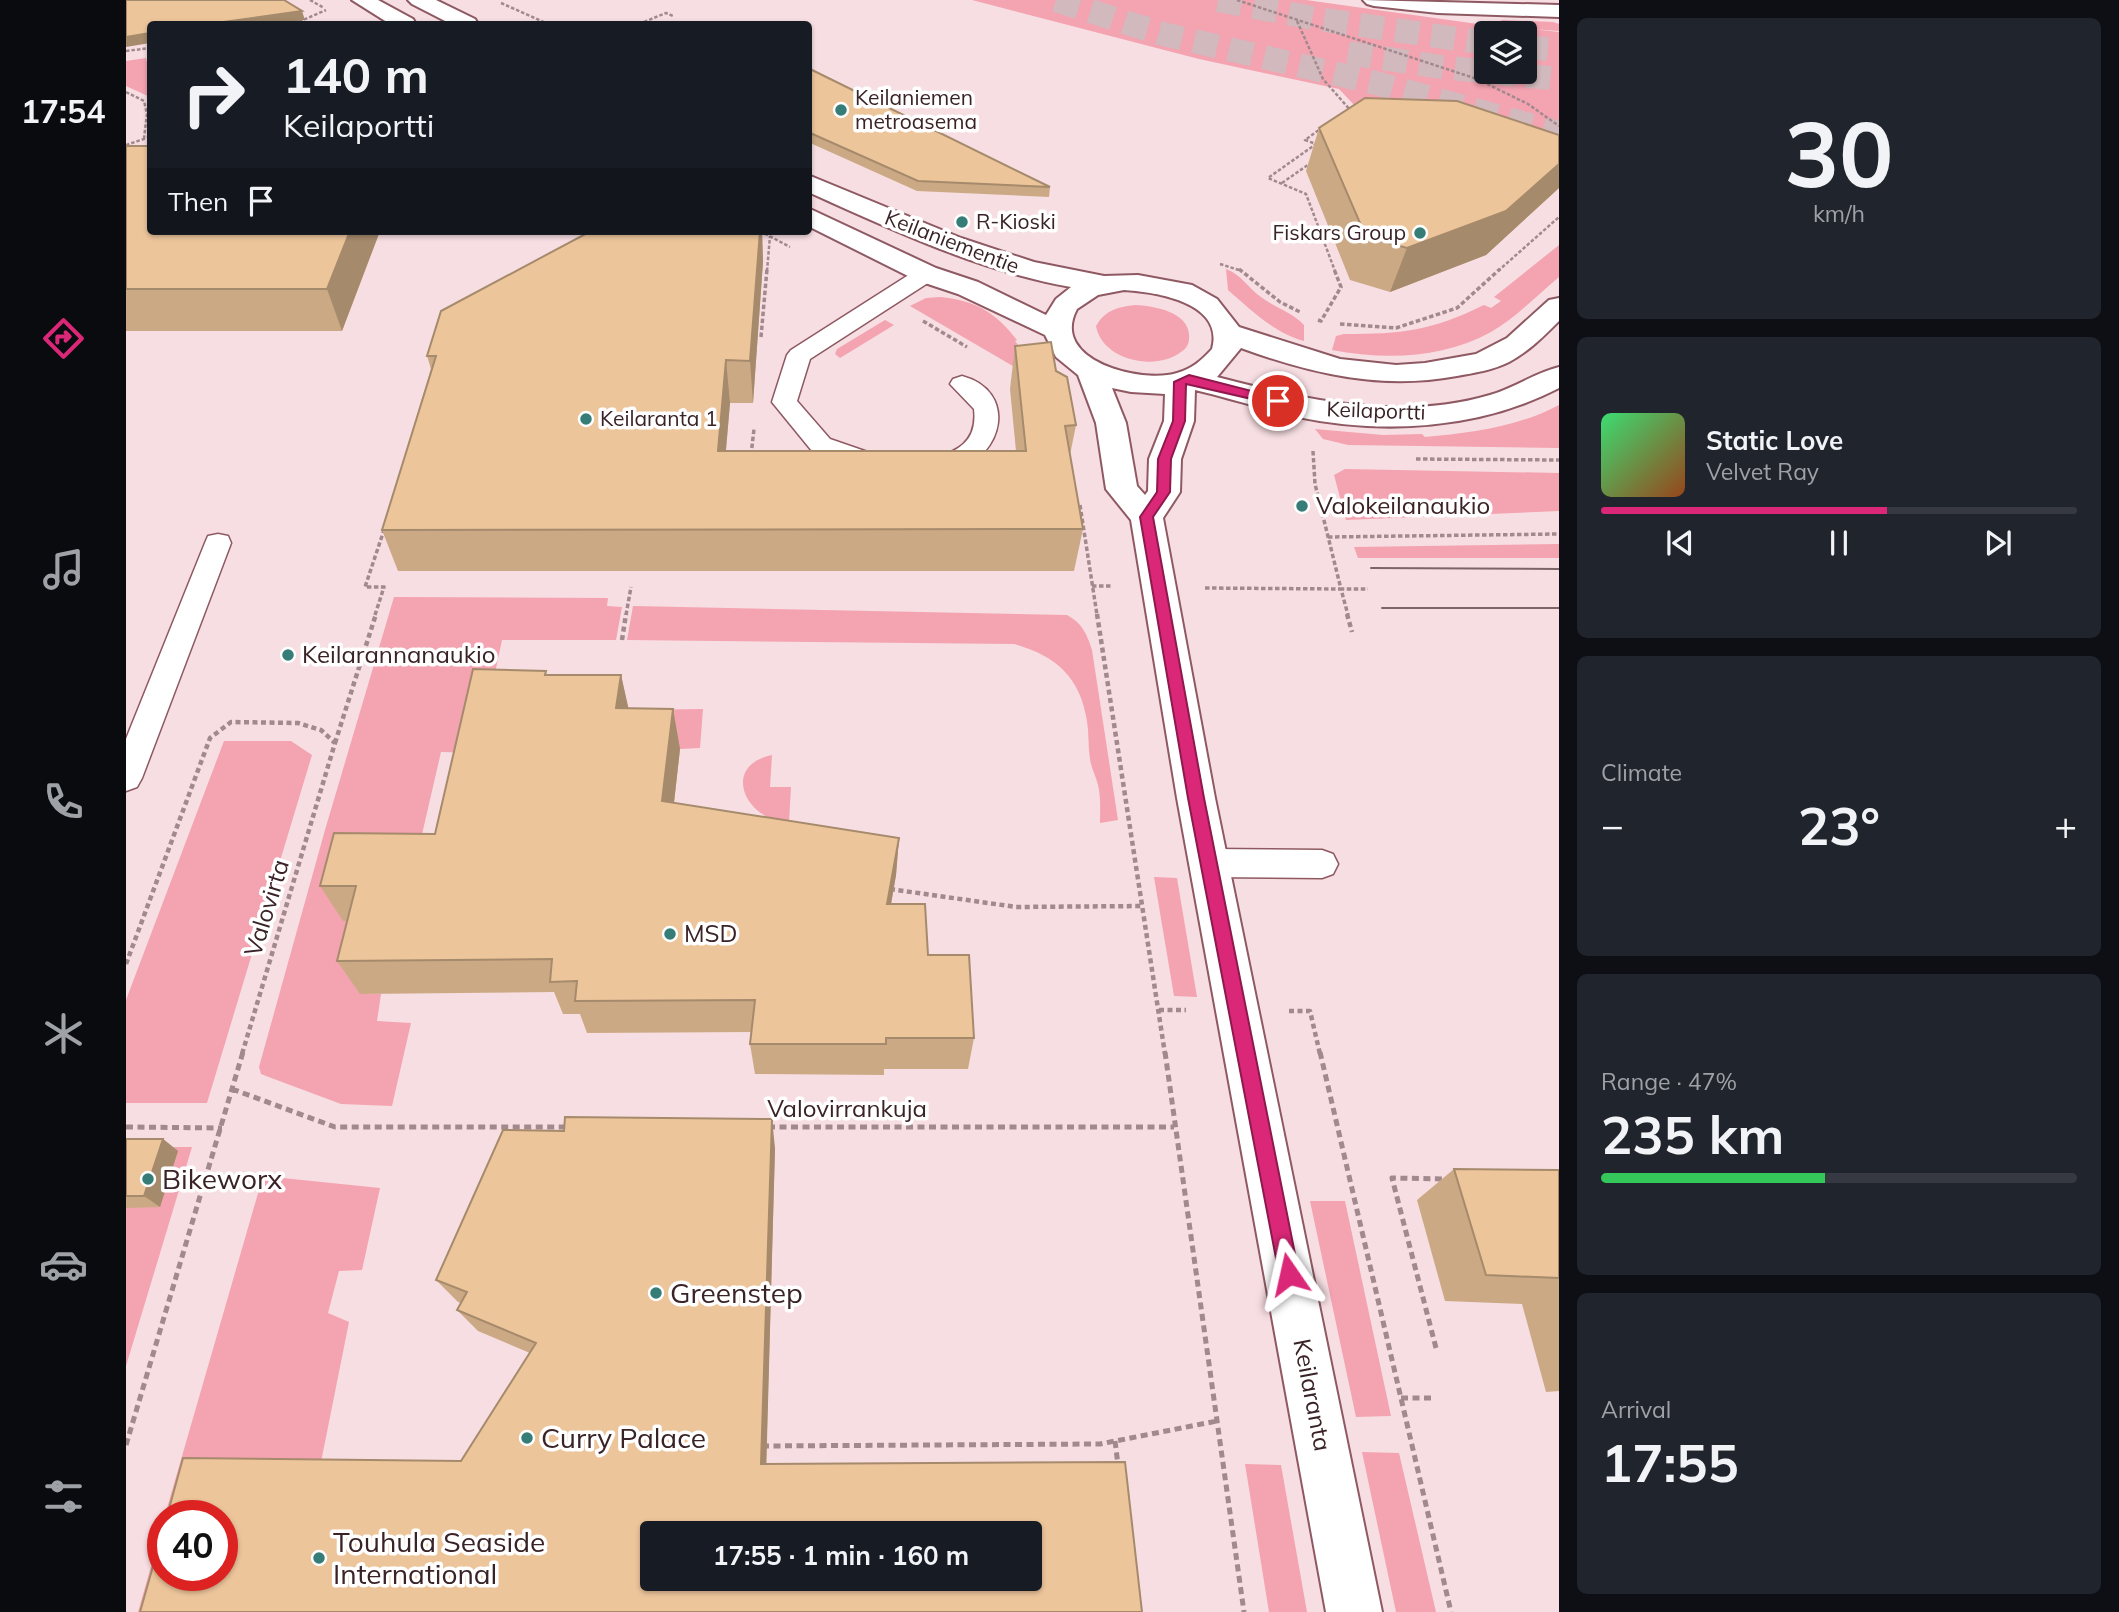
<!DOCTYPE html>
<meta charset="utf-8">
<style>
:root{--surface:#171b24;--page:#20242c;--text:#f1f3f6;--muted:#9ea1a6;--line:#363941;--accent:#db2777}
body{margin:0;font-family:Mulish,sans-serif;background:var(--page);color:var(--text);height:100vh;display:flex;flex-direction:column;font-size:26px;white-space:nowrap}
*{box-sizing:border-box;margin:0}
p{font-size:23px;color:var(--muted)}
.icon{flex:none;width:38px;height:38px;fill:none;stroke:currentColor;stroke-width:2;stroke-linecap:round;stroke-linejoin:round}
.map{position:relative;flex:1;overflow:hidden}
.details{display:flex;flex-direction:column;gap:18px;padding:18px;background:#0d0f14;width:560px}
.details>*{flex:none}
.banner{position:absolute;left:21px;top:21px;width:665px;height:214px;border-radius:7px;box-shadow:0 2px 5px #0004;background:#171b24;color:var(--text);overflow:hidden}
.tools{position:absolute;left:1348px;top:21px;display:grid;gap:14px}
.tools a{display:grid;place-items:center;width:63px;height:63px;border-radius:7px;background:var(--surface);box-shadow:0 2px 5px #0004;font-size:35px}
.speed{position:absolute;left:21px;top:1500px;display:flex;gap:14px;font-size:35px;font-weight:700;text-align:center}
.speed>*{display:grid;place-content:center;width:91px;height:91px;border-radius:50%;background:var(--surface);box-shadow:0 2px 5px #0004;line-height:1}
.speed .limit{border:10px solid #d22;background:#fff;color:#111}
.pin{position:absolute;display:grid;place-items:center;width:60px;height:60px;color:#fff;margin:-30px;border:4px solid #fff;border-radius:50%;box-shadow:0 2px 7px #0007}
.me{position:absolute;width:77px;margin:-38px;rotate:349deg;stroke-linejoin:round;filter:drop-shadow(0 0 5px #0008)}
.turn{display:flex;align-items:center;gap:24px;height:147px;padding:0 21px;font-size:32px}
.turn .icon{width:91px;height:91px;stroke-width:2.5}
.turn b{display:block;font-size:49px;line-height:60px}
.then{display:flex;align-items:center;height:66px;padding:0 21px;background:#0003;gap:14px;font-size:26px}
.big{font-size:52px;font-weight:700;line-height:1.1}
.details .widget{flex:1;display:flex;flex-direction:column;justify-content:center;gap:10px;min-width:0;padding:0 24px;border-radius:10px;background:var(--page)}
.details .dial{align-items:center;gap:0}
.dial b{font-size:91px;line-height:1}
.song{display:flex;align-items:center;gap:21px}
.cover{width:84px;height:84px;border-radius:10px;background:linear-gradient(135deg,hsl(140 70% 55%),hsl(20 70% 35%))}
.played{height:7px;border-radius:4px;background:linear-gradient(90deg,var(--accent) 60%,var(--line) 60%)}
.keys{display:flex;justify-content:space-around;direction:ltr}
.heat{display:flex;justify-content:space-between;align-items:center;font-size:38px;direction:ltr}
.charge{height:10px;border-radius:5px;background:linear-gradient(90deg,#34c759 47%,var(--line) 0)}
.trip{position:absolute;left:514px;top:1521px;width:402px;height:70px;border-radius:7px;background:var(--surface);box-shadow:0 2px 5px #0004;font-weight:700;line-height:70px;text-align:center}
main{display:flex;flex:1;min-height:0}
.dock{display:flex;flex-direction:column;width:126px;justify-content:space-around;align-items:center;background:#090b0e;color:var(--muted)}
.dock .icon{width:49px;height:49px}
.dock .active{color:var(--accent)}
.dock b{font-size:32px;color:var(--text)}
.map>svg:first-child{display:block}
</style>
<main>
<nav class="dock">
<b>17:54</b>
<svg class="icon active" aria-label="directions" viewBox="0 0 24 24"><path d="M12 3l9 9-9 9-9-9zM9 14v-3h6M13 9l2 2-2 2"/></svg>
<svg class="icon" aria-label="music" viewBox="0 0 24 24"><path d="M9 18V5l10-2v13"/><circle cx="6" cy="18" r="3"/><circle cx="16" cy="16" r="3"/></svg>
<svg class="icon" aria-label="phone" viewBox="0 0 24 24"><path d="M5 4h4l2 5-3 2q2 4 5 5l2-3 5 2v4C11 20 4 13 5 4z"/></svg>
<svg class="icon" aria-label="climate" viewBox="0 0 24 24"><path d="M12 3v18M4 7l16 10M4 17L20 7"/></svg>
<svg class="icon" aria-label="car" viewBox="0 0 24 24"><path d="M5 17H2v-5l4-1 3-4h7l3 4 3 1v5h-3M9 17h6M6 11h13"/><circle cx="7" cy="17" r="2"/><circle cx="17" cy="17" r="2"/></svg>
<svg class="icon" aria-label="filters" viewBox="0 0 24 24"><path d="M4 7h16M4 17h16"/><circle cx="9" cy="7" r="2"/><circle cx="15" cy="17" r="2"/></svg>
</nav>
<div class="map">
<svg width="1433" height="1612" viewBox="0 0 1433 1612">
<rect width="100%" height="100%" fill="#f7dee2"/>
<path fill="#f4a3b1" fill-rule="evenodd" d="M846,0H1180L1366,26L1376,20L1427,22L1433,24V31L1406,29L1433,32V168L1231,108L1213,89L1073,59ZM1360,33H1398V72H1360Z
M20,58L24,76V97L0,86V61Z
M1433,245V277C1411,295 1390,318 1365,332C1316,359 1259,360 1206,350L1210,336L1218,334C1277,334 1305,331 1358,305L1365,308L1375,301L1368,297Z
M1100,269C1116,275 1122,288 1135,297C1149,308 1166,312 1178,325V341C1148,333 1125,310 1102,290Z
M814,297C851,301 869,312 891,340L889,341L904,360L911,380L784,306L800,298Z
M1009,305C1028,306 1066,312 1063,339C1063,344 1060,349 1055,352C1029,372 976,360 970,326C979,310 992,307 1009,305Z
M759,320L768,325L714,358L709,354L711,349Z
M1433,405V448L1222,445L1197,439L1189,429L1257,435L1296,434L1299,437C1344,433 1392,427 1433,405Z
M1219,469L1433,473V511L1220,520L1208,475Z
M1433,544V558H1232L1228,547Z
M268,597L482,598L481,606L496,607L490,640H376L352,753L315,752L288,869L251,921L234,994H255L251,1021L285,1023L266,1106L215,1104L140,1076L135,1074L133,1067L199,830Z
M507,606L941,615C956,623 961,634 966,650L992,820L974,823C974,810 975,797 972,785C970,776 965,768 964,759C962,746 963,733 961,721C954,677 930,656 888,644L501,640Z
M577,709L574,748L554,749L505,710Z
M98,741H165L186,755L81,1103H0V1000Z
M646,755L644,787H665L663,822C618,821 595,765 646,755Z
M1028,877L1051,878L1071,997L1048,996Z
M0,1147H66L0,1366Z
M137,1176L254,1188L236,1270L213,1271L202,1313L223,1322L165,1612H12L37,1524V1575H96V1516L39,1515Z
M1184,1201H1219L1265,1416L1230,1417Z
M1236,1452L1273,1453L1310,1612H1270Z
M1119,1464L1155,1465L1181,1612H1143Z"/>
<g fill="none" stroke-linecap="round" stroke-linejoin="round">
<path stroke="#d1b9bd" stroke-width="24" stroke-dasharray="24 12" stroke-linecap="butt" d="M930,0L1033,33L1250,83L1433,133
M1092,0L1192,19L1360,43
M1398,47L1433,50
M1222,53L1315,67L1433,79"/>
<defs>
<path id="service" d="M800,267L808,269L811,274L808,279L684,359L671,401L704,439L762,459L766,465L762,471L753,473L686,451L646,402L661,355L665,350L792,269Z
M836,376C892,391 878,456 829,470C819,473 812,475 802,472L798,466L802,460C830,452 852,443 848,409L824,384L827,379Z
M92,534L102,536L105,543L16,778L11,787L0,791V739L79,543L82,536Z
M1083,849L1196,850L1207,854L1212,864L1207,874L1196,878L1083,877L1072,873L1067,863L1072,853Z"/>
<path id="tertiary" d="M226,0H252L287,19L290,24H264Z
M282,0H310L349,19L352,24H325L286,4Z
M682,175L835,238L908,262L978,276L1012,275L1066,285L1091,299L1113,327L1214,359L1270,365L1299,363L1350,354L1381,338L1423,300L1433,298V321C1418,336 1402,352 1383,362C1367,370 1348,373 1331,376C1255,390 1186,374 1115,348L1091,377C1180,400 1273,422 1364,395C1388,388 1409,373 1433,367V388C1354,429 1259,435 1172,417C1137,409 1103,398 1069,390L1068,421L1055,459L1054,492L1037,518L1089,798L1256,1612H1200L1051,798L1005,520L980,489L970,423L952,375L930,357L919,335L832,294L790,280L682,226V208L810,268L852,282L920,315L930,299L945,287C853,271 767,230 682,192ZM998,290C1029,292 1099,302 1086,349C1076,360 1066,369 1051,373C1016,384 923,361 951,309L972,295ZM986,388L1005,392L1039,394L1038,421L1023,459L1022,491L1019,495L1011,486L1000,423Z"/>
<path id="motorway" d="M1237,0L1433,5V17L1312,13L1248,6L1241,4Z"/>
</defs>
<use href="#service" stroke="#8e5962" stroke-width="3"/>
<use href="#tertiary" stroke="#8e5962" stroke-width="4"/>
<use href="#motorway" stroke="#8e5962" stroke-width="4"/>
<path stroke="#a1898d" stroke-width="2.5" stroke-dasharray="3.5 2" stroke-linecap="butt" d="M184,0L198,8
M1111,0L1351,79L1402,104L1433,126
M375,3L422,24
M1171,21L1197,79L1225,111
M168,24L200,10
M513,24L540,13L547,16
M0,51L24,48
M0,92L18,101L21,114L18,138
M1197,127L1179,140L1190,144L1142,178L1180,194L1209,271
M0,145L24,137
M1156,183L1186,162
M634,231L664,247
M1094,264L1116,271
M641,271L644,236
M1372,271L1433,217"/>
<path stroke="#a1898d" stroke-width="3.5" stroke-dasharray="4.5 2.5" stroke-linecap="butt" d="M1113,269L1154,302L1174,312
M1192,320L1195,321L1215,287L1208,269
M797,321L841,347
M1214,324L1270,328L1331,308L1374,269
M635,337L641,269
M1187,451L1189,484L1215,589H1242
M625,455L628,429
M1290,459L1433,460
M954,505L971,615
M1202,537L1433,534
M966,586H986
M1079,588L1215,589L1222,615
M249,615L258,587H239L258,530
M500,615L505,587"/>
<path stroke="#a1898d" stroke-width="4.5" stroke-dasharray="5 3.5" stroke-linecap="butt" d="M971,614L1039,1054
M1221,614L1226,632
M496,640L500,614
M209,743L250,614
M764,889L890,907L1017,906
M0,964L84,738L105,722L172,723L195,730L209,743L116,1054
M1033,1010H1060
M1163,1011H1184L1194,1054"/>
<path stroke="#a1898d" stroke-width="5" stroke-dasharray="7 4.5" stroke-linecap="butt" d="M1039,1052L1118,1612
M1194,1052L1325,1612
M106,1089L209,1127H441
M0,1127L96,1128
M642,1127H1048
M1310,1348L1266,1178L1320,1179
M1275,1398H1309
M989,1441L992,1465
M0,1445L117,1052
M636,1446L974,1444L1091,1421"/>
<use href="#service" fill="#fff" fill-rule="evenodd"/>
<use href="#tertiary" fill="#fff" fill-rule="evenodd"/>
<use href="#motorway" fill="#fff" fill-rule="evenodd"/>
<path stroke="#7c6569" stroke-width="2" d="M1245,568L1433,569
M1256,608H1433"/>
</g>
<path fill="#cca985" d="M682,68L924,187L923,197L791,191L682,142Z
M1193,128L1433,135V188L1360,255L1264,292L1224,280L1180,171Z
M0,146L254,231L216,331H0Z
M465,231H636L637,262L627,403H604L600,451H890L884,389L889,346L930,371L950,425L944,455L957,529L948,571H272L256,530L305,369L301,356Z
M421,675H495L502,708L547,709L554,749L548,803L773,838L770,875L765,904L802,955L848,1038L842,1069H758V1075L629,1074L624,1044L626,1032L461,1033L454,1014H437L428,992L234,994L211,961L221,921H217L194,886L309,834Z
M0,1139H37L52,1151L34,1207L0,1208Z
M649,1148L640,1464L335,1461L404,1353L352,1331L331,1310L335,1303L332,1302L310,1280Z
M1328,1169L1433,1170V1391L1420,1392L1396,1304L1319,1301L1291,1200Z"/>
<path fill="#a68a6c" d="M176,11L179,20L148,24H83Z
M24,33V43L0,47V37Z
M1433,164V188L1360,255L1264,292L1281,248Z
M224,231H254L216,331L201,289Z
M634,231H636L637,262L627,403L624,361Z
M600,360L604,403L596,493L592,451Z
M495,675L504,715L490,708Z
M547,709L554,749L544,838L536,801Z
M773,838L770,875L759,939L761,904Z
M646,1119L649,1148L640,1477L635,1464Z
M37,1139L52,1151L34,1207L18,1196Z"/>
<path fill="#edc59b" stroke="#a68a6c" stroke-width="2" fill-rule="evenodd" d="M0,0H158L176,11L83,24H24V33L0,37Z
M682,68L924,187L792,181L682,132Z
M1239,98L1331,101L1433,135V164L1380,211L1281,248L1240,237L1193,128Z
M0,146H24V231H224L201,289H0Z
M465,231H634L624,361L600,360L592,451H900L889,346L925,342L930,371L941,377L950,425L939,426L957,529L256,530L310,356H301L315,311Z
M347,669L420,671L419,675H495L490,708L547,709L536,801L773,838L761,904H799L802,955H843L848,1038H760V1044H624L629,1000L449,1001L451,981L424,982L426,959L211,961L230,886H194L208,833L309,834Z
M439,1117L646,1119L635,1464L999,1462L1016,1612H14L37,1531V1575H96V1516H41L57,1458L335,1461L410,1343L331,1310L341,1292L310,1280L377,1130L438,1131ZM527,1533H905V1578H527Z
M0,1139H37L18,1196H0Z
M1328,1169L1433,1170V1278L1360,1275Z"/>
<path fill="#db2777" stroke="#8e194d" stroke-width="2" d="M1063,375L1157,399L1159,401L1152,405L1060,384L1059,421L1045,459L1044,492L1027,517L1078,798L1173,1274L1170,1281L1163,1284L1156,1281L1153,1274L1062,798L1014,517L1031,492L1032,459L1047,421L1048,382Z"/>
<g fill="#367d77" stroke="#fff" stroke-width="2.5">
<circle cx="715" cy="110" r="7"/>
<circle cx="836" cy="222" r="7"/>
<circle cx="1294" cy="233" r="7"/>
<circle cx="460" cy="419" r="7"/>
<circle cx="1176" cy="506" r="7"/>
<circle cx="162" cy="655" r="7"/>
<circle cx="544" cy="934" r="7"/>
<circle cx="22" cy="1179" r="7"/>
<circle cx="530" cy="1293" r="7"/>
<circle cx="401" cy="1438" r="7"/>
<circle cx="193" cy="1558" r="7"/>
</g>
<g text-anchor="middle" stroke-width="7" stroke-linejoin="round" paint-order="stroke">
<g font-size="21" fill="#3a2327" stroke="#fff" text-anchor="start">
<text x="729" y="105">Keilaniemen<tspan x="729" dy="24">metroasema</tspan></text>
<text x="850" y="229">R-Kioski</text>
<text x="1280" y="240" text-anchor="end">Fiskars Group</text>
<text x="474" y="426">Keilaranta 1</text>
</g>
<g font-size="21" fill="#3a2327" stroke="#fff">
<text transform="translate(826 242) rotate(21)" y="7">Keilaniementie</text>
<text transform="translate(1250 411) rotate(2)" y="7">Keilaportti</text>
</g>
<g font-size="24" fill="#3a2327" stroke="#fff" text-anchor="start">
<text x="1190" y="514">Valokeilanaukio</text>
<text x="176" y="663">Keilarannanaukio</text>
<text x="558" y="942">MSD</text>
</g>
<g font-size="24" fill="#3a2327" stroke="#fff">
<text transform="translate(141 908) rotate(-73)" y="8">Valovirta</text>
<text x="721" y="1117">Valovirrankuja</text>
<text transform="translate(1186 1395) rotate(79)" y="8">Keilaranta</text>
</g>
<g font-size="28" fill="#3a2327" stroke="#fff" text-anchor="start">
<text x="36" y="1189">Bikeworx</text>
<text x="544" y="1303">Greenstep</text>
<text x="415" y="1448">Curry Palace</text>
<text x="207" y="1552">Touhula Seaside<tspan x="207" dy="32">International</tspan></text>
</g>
</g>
</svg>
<div class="tools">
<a><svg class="icon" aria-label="layers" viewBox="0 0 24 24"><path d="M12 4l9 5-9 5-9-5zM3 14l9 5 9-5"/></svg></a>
</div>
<div class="speed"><div class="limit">40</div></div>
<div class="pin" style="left:1152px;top:401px;background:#d93025"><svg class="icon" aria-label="arrive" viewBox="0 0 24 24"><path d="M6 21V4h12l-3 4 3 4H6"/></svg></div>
<svg class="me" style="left:1163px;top:1274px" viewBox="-20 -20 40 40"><path d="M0-17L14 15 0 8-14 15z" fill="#db2777" stroke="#fff" stroke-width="4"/></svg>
<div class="trip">17:55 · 1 min · 160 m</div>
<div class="banner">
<div class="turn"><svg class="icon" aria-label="right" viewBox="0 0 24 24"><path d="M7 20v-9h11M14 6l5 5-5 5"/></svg><div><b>140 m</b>Keilaportti</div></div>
<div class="then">Then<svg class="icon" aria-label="arrive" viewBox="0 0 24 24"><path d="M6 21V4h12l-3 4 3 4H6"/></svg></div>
</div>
</div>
<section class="details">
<div class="widget dial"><b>30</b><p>km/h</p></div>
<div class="widget">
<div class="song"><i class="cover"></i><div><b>Static Love</b><p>Velvet Ray</p></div></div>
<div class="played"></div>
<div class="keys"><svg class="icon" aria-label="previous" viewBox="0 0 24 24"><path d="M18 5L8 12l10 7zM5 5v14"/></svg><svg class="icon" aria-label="pause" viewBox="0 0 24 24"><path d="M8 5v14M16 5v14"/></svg><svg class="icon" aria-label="next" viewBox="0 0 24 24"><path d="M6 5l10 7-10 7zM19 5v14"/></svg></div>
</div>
<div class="widget"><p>Climate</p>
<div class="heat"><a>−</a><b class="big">23°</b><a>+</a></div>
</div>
<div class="widget"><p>Range · 47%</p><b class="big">235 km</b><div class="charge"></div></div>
<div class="widget"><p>Arrival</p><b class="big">17:55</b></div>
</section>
</main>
